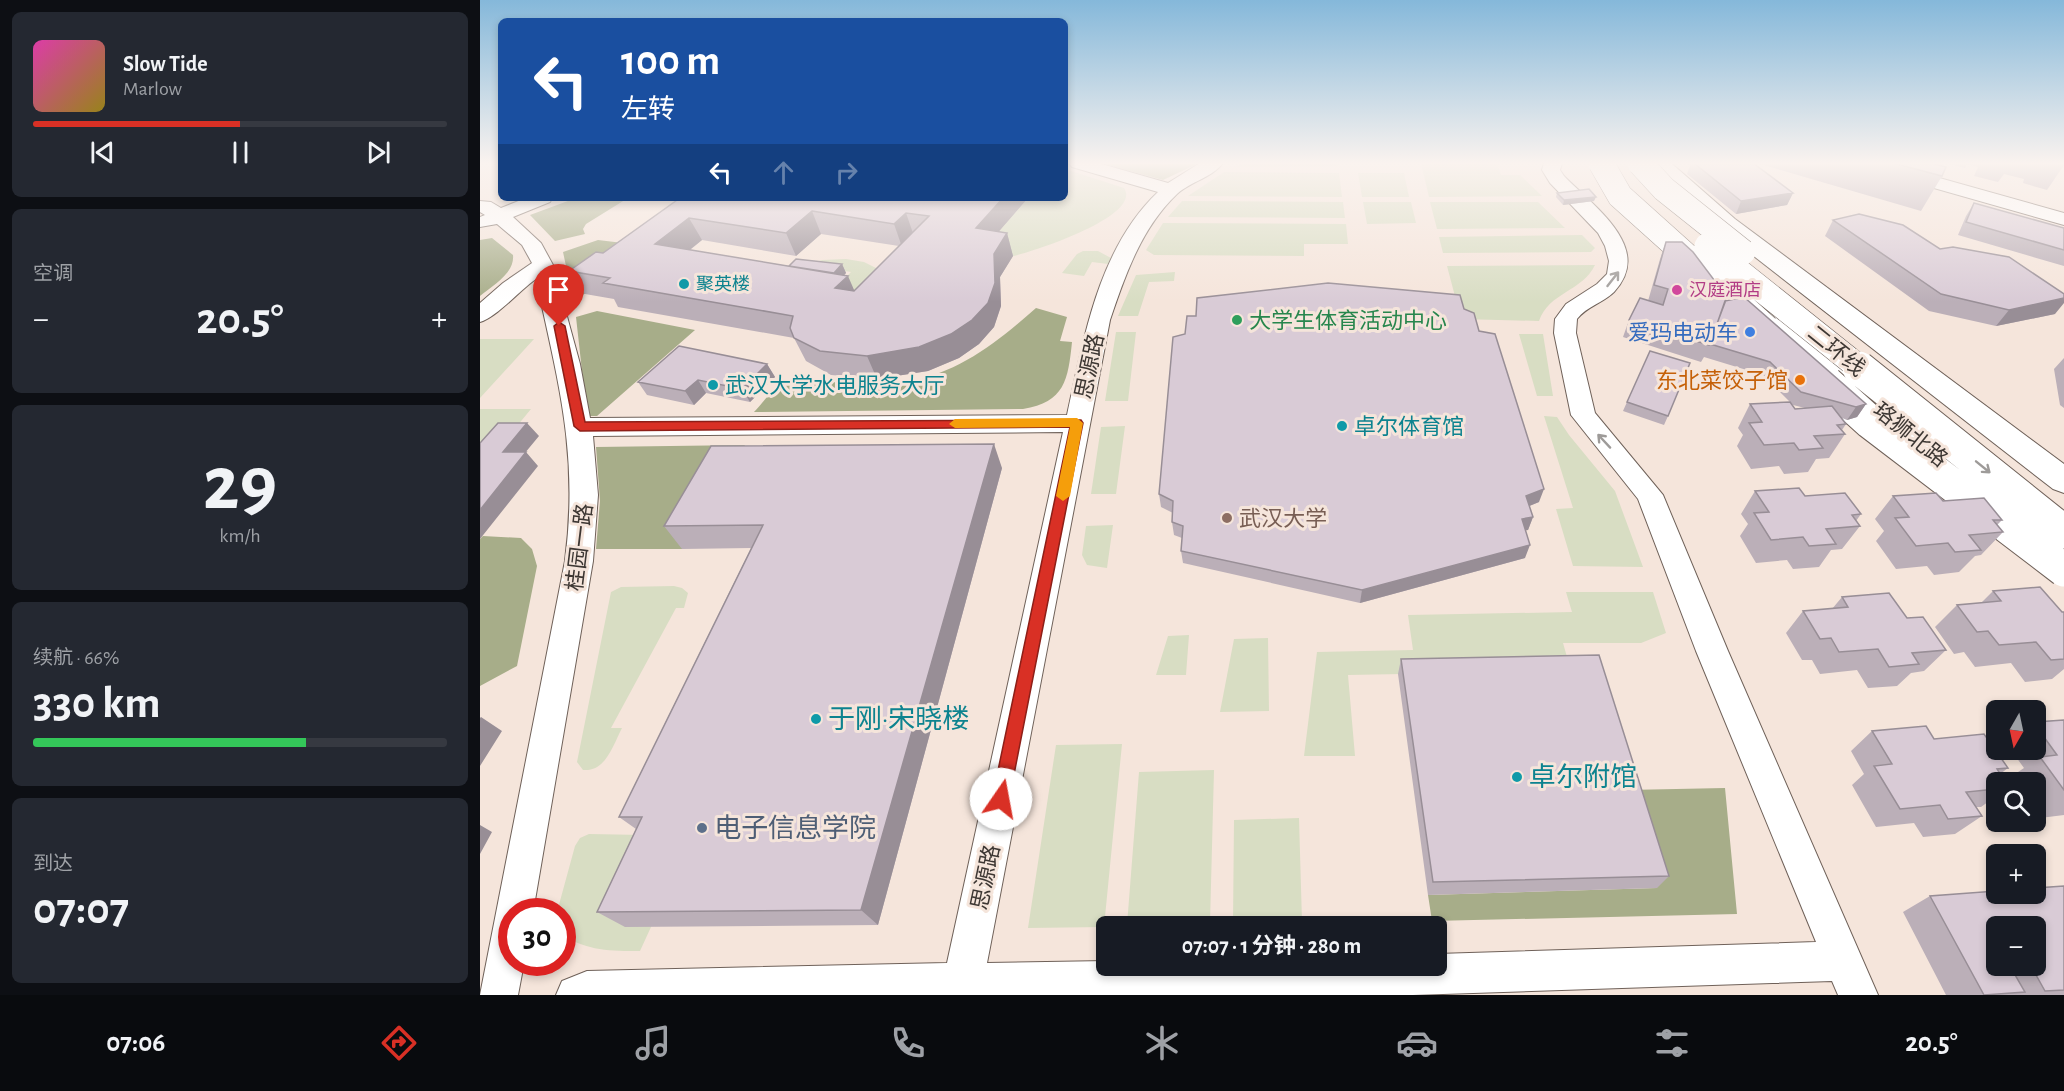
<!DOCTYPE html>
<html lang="zh">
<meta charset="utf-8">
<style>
:root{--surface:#171b24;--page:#242831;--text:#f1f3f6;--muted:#9ea1a6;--line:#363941;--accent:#d93025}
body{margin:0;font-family:"Alegreya Sans","Noto Sans SC",sans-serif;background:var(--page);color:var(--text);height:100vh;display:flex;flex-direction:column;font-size:22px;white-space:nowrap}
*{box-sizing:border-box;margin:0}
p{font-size:20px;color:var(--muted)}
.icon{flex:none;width:33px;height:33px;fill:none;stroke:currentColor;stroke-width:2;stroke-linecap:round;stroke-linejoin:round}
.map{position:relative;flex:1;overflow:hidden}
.drawer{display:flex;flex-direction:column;gap:12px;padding:12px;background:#0d0f14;width:480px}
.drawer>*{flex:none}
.hud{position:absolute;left:18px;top:18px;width:570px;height:183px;border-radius:9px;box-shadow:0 3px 9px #0003;background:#1a4fa0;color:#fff;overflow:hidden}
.needle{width:39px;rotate:189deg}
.buttons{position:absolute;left:1506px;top:700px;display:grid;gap:12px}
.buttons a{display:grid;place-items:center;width:60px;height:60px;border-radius:9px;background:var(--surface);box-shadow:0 3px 9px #0003;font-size:30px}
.speed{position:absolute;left:18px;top:898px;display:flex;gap:12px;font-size:30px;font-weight:700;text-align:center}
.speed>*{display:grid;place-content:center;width:78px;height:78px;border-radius:50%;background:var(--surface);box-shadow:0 3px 9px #0003;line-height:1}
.speed .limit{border:9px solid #d22;background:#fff;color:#111}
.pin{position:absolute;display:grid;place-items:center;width:51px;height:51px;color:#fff;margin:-62px -26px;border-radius:50% 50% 50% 0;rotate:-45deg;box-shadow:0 0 6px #0007}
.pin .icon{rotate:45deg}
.me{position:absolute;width:66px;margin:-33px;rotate:12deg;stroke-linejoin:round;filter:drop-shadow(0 0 4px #0008)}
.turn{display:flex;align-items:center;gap:21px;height:126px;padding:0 24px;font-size:27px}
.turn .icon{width:78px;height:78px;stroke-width:2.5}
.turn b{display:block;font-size:42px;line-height:51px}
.lanes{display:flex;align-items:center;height:57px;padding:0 24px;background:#0003;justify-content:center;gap:30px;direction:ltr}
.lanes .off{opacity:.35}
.big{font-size:45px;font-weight:700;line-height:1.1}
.drawer .card{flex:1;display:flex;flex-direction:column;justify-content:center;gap:9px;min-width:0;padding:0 21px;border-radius:9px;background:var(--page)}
.drawer .dial{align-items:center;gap:0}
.dial b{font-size:78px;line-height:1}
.song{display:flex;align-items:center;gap:18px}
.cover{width:72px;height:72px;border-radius:9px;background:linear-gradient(135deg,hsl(320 70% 55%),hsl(50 70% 35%))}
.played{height:6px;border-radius:3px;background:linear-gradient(90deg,var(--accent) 50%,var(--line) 50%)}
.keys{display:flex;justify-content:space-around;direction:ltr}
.heat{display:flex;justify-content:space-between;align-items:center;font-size:33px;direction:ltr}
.charge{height:9px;border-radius:4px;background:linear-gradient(90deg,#34c759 66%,var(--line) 0)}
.trip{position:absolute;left:616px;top:916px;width:351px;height:60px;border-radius:9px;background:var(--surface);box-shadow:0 3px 9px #0003;font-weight:700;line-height:60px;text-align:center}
.dock{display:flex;height:96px;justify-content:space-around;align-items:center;background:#090b0e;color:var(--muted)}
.dock .icon{width:42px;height:42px}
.dock .current{color:var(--accent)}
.dock b{font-size:27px;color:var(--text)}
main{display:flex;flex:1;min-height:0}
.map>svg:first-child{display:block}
</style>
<main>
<section class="drawer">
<div class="card">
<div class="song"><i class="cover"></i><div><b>Slow Tide</b><p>Marlow</p></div></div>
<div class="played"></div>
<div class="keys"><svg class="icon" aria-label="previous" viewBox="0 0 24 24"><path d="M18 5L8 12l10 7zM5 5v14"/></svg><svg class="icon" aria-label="pause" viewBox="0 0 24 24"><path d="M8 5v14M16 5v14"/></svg><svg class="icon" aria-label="next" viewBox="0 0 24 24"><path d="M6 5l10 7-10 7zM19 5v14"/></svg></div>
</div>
<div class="card"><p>空调</p>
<div class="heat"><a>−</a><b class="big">20.5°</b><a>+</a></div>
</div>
<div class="card dial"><b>29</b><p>km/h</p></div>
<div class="card"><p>续航 · 66%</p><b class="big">330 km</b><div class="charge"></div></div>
<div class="card"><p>到达</p><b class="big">07:07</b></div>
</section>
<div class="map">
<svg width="1584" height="995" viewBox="0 0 1584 995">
<rect width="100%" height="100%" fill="#f5e5db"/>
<path fill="#d8ddc3" d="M765,163H857L858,166L754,167Z
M941,163H1017L1021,175H1040L1062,196L949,197Z
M585,169L644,188C663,216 555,251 534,256C525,257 512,253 502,251L548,198H585Z
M744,172L859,173L862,197L708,196Z
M878,173H924L929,197H882Z
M702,201L863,202L865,218L688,217Z
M883,202H931L936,223L887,224Z
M950,202H1058L1085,228L957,229Z
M683,223L866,224L868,244H824V256L674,255L666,250Z
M1102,235L1115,248L1111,252L963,253L959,237Z
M603,251H618L631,258L628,264L612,262L604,276L582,273L597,254Z
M366,259L384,262L400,270L378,299L350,294L371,272L327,265L342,260Z
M1115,265C1102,292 1069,292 1059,321L981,319L967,266Z
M695,272L694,281L669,282L658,316H638L656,275Z
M636,332H656L648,401H625Z
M1039,334H1063L1073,396H1057Z
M0,339H54L0,398Z
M0,409H51L0,471Z
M1064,416L1077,417L1089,435L1135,491L1163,567L1093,566L1076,509L1093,508Z
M645,426L636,494H611L621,427Z
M633,525L627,568L607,565L602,555L606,526Z
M194,586L202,588L208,593L204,608H196L131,728H142C133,745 126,772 103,770L97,762L131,592L141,587Z
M1086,592H1173L1186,633L1161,643H1083L1091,671L868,675L875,756H824L837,652L933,650L928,615L1092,612Z
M709,635L706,675H676L688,636Z
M788,638L789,711L740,712L754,639Z
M642,744L624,927L548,928L576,745Z
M734,770L730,923L647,925L659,772Z
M819,818L822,922H753L754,820Z
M109,834L164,835L171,927L160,951C131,951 107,951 83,935L82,912H77L95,846L100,838Z"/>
<path fill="#a7ad89" d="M621,163H719L683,180Z
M96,198H148L106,224L103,229L105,234L75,241L50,215Z
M12,238L33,255C35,273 13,285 0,296V240Z
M118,240L143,243C131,274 126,286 93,299L83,252Z
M556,308L587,317L580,341L592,342C588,380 585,402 543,409L274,412C283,403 294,386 306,380C328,369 348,384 372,385C390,387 409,385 427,382C480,372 516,343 556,308Z
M117,311L215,330L117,416H107L96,317Z
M265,445L202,549H116L120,501L116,447Z
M3,536L41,538L52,549L57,566L37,666L0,686V539Z
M1245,788L1257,914L952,921L948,895L1177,888L1147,790Z"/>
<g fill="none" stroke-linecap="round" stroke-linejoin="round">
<defs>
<path id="street" d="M589,163H618L688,183L720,163H743C733,177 710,182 697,194C662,227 645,275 630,320L507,963L627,961V966H957V954L1336,942L1216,651L1158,499L1091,415L1074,333L1075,319L1086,304L1117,284L1127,274L1129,261L1125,246L1118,233L1070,183L1062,170L1064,163H1082L1080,170L1084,176C1113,206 1175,248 1134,292C1123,303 1107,306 1097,319L1096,333L1115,413L1183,495L1248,651L1398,995H1358L1352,981L933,995H76L82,981L107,971L467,963L583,432L113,436L118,495L113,561L53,912H32V963H44L38,995H0L85,561C99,453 78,382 56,279C40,290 17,317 0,322V303L23,283L52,263L42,245L17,224L0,227V217L5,215L0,212V201L11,202L21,208L46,198H72L70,202L33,217L61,243L73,265L100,364L110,418L587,415C604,338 618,249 678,192L592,167Z
M1377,163H1406L1584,213V225L1380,167Z"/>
<path id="primary" d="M1167,163H1191L1255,219L1584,464V493L1573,489L1239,229L1196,194Z
M1264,288L1273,290L1458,438L1463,446L1458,454L1447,457L1436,454L1255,302L1251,296L1255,290Z"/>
</defs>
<use href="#street" stroke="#6f6159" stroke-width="2"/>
<use href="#primary" stroke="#6f6159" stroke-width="2"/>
<use href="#street" fill="#fff" fill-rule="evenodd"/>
<use href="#primary" fill="#fff" fill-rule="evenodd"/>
<defs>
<path id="highway-bridge-far1" d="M1121,163L1140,196L1287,328
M1160,163L1184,189L1263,252
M1227,246L1381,369"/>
<path id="highway-bridge" d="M1379,368L1584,532
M1347,383L1390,422L1584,570"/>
</defs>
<use href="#highway-bridge-far1" stroke="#6f6159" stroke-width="26" stroke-linecap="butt"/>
<use href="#highway-bridge" stroke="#6f6159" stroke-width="35" stroke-linecap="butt"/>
<use href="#highway-bridge-far1" stroke="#fff" stroke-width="25"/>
<use href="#highway-bridge" stroke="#fff" stroke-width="33"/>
</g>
<path fill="#bbafb8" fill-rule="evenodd" d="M1211,163H1273L1313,193L1307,205L1256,214L1207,174Z
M1277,163H1451L1462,176L1441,211Z
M1467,163H1584V165L1567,190L1543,183L1544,179L1524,174L1518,182L1494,176L1498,167L1487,164L1485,168Z
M1077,193L1114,201L1083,205L1076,197Z
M200,198H548L518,232L527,233L533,256L520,277L521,306L514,327L499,344L479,358L448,371L397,379L351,375L326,361L314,338L138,307L134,299L105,294L89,271L123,253ZM341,234L419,246L374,291L364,275L366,273L362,264L309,266L210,250L222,240L316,256Z
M1494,203L1584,228V266L1478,235L1486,216Z
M1353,220L1460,249L1575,314L1516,326L1449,311L1345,236Z
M1186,242L1245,301L1386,404L1377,417L1367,420L1362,418L1366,424L1362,430L1365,434L1349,458L1336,459L1328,472L1304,474L1299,466L1271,469L1257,446L1263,435L1258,428L1270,404L1315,409L1325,408L1313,405L1283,375L1224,357L1221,362L1143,337L1149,320L1168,301L1180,259Z
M984,309L999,331L1059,502L1049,506L1053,517L1048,530H1046L1045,558L880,603L703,563L701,551L702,538L694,535L692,522L693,513L681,507L679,494L705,334Z
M1584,358V408L1580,405L1574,369Z
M287,364L295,377L270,402L226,393L214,405L167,395L158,382Z
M1147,402L1188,416L1184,425L1143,411Z
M522,468L398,925L145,927L117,912L156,829L139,817L271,548L202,549L184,526Z
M1275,491L1325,496L1381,514L1376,521L1380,526L1362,549L1351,550L1339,567L1313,569L1307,560L1276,563L1260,536L1268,524L1261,514Z
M1413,496L1463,501L1522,520L1517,525L1523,532L1501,555L1495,556L1479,572L1454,575L1447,566L1416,569L1396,541L1404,531L1395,519Z
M1513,591L1582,612H1584V669L1572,679L1545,682L1531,663L1495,667L1484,652L1474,654L1455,627L1477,605L1501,603Z
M1362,597L1427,618L1466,650L1444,671L1431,673L1417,686L1388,688L1377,670L1340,674L1332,660H1322L1306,633L1323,611L1352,609Z
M921,659L1189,876L1177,888L948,895L918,674Z
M1584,720V815L1560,818L1556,811V783H1536L1532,776L1544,768L1531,750H1556V726Z
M1392,731L1454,739L1528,768L1520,774L1516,783V796L1501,807H1496L1502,816L1475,834L1443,837L1434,823L1396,827L1372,785L1384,774L1371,751Z
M1584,886V995H1466L1423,912L1450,896Z"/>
<path fill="#988e96" d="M1313,193L1307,205L1256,214L1261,201Z
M1116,197L1114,201L1083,205L1084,200Z
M523,198H548L502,251L496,228Z
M332,211L341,234L316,256L306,233Z
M426,213L434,236L422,247L414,224Z
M209,218L222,240L188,267L175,244Z
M527,233L533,256L520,277L521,306L514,327L499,344L479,358L448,371L397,379L387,356L514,254Z
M362,264L366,273L352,288L348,280Z
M368,276L378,299L355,288Z
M1584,298V303L1575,314L1516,326L1529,310Z
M287,364L295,377L270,402L262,389Z
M218,380L226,393L214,405L205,391Z
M1386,404L1377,417L1367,420L1376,407Z
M47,423L59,436L35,465L23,452Z
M514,444L522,468L398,925L381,910Z
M46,452L58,466L0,539V510Z
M1064,489L1059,502L1042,509L1046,496Z
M1053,517L1048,530L1038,532L1042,519Z
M1050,545L1045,558L880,603L882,590Z
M1,717L22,731L0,766V718Z
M0,825L12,832L0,854Z"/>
<path fill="#d9cbd6" stroke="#988e96" stroke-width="1.5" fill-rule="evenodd" d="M1214,163H1273L1313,193L1261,201Z
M1413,163H1451L1466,167L1462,176Z
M1109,189L1116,197L1084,200L1077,193Z
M200,198H523L496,228L527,233L514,254L515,283L508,303L492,320L471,334L439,347L387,356L340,351L314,338L310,328L313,316L123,283L130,278L89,271L116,252L123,253ZM332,211L414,224L426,213L449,216L374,291L355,288L368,276L175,244L209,218L306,233Z
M1494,203L1584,228V250L1486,222Z
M1379,214L1423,225L1460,249L1473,247L1529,257L1584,294V298L1529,310L1461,294L1353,220Z
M1186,242H1202L1213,252L1247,297L1229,345L1149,320L1160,298L1183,305L1188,289L1174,285Z
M316,259L362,264L354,273L309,266Z
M848,283L980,295L984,309L994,313L999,331L1015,334L1064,489L1046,496L1053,517L1042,519L1050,545L882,590L701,551L703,526L692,522L693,501L679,494L693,337L705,334L707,316H716L717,298Z
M1264,297L1386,404L1376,407L1321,392L1290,362L1230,344L1245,301Z
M199,346L287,364L262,389L218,380L205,391L158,382Z
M1170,351L1210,363L1188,416L1147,402Z
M1310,402L1315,409L1352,406L1366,424L1357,425L1365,434L1334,436L1343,448L1319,450L1314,443L1284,445L1269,423L1282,422L1270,404Z
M18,423H47L23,452H46L0,510V443Z
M514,444L381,910L117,912L162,817H139L283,525L184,526L231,446Z
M1319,488L1325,496L1365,493L1381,514L1372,515L1380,526L1346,529L1356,544L1329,546L1323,537L1291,540L1274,513L1289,512L1275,491Z
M1456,493L1463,501L1504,498L1522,520H1513L1523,532L1489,535L1501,550L1475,552L1468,543L1436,546L1415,518L1429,517L1413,496Z
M1560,587L1582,612H1584V659L1571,660L1556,642L1519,645L1508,631L1497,632L1477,605L1521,601L1513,591Z
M1409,593L1427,618L1443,617L1466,650L1432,653L1439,664L1409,667L1398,649L1359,652L1351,638L1340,639L1323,611L1368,607L1362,597Z
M1119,655L1189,876L953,882L921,659Z
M1584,720V790L1560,757L1577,755L1556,726V722Z
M1446,726L1454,739L1504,734L1528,768L1517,769L1526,783H1516V789L1486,792L1502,816L1468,819L1460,805L1420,809L1394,766L1412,764L1392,731Z
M1584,886V990L1565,991L1551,966L1531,968L1545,992L1504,995L1450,896L1516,891V894H1556V888ZM1516,927H1556V966H1516Z"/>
<defs><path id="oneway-shaft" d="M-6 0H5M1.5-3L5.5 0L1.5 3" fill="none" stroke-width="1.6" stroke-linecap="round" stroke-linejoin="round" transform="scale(1.5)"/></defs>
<g stroke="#9e9b99">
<use href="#oneway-shaft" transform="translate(1133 279) rotate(-52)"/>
<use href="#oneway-shaft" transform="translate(1124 441) rotate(-133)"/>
<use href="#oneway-shaft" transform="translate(1503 467) rotate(39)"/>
</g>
<linearGradient id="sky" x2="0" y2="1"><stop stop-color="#85b8da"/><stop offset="0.54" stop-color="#faf3ef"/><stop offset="1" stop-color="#faf3ef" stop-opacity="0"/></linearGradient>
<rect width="1584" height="302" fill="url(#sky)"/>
<path fill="#d93025" stroke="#8d1f18" stroke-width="1.5" d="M79,322L85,326L105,422L601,420L603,423L528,805L521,807L515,805L512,799L590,427L100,431L94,426L74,326Z"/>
<path fill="#f59e0b" d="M597,418L603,423L590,496L583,501L576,496L590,427L475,428L469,424L475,419Z"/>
<g fill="#0f9aa8" stroke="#f5e5db" stroke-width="2">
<circle cx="204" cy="284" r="6"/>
<circle cx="233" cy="385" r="6"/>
<circle cx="862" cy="426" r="6"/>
<circle cx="336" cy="719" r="6"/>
<circle cx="1037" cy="777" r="6"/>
</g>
<circle fill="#d1479c" stroke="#f5e5db" stroke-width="2" cx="1197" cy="290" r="6"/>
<circle fill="#2e9e5b" stroke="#f5e5db" stroke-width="2" cx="757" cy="320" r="6"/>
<circle fill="#3f7fe0" stroke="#f5e5db" stroke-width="2" cx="1270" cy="332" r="6"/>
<circle fill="#e8710a" stroke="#f5e5db" stroke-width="2" cx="1320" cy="380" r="6"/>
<circle fill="#8d6e63" stroke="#f5e5db" stroke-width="2" cx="747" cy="518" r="6"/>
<circle fill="#5c6f8a" stroke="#f5e5db" stroke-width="2" cx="222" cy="828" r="6"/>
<g text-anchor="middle" stroke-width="6" stroke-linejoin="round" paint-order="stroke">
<g font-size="18" fill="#0d838f" stroke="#f5e5db" text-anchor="start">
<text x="216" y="290">聚英楼</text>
</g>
<g font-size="18" fill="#b23c85" stroke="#f5e5db" text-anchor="start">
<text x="1209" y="296">汉庭酒店</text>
</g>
<g font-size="22" fill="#27864d" stroke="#f5e5db" text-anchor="start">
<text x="769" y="328">大学生体育活动中心</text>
</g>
<g font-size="22" fill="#366cbe" stroke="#f5e5db" text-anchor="end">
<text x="1258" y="340">爱玛电动车</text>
</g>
<g font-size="22" fill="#3d3733" stroke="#f5e5db">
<text transform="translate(1357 350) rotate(39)" y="8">二环线</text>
<text transform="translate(609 366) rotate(-78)" y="8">思源路</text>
<text transform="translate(1431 434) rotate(39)" y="8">珞狮北路</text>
<text transform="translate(99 547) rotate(-83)" y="8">桂园一路</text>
<text transform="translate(505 877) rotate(-78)" y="8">思源路</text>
</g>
<g font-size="22" fill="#c56008" stroke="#f5e5db" text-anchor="end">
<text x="1308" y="388">东北菜饺子馆</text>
</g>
<g font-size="22" fill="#0d838f" stroke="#f5e5db" text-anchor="start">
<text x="245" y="393">武汉大学水电服务大厅</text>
<text x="874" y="434">卓尔体育馆</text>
</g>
<g font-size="22" fill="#785e54" stroke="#f5e5db" text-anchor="start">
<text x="759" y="526">武汉大学</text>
</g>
<g font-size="27" fill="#0d838f" stroke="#f5e5db" text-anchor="start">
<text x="348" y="728">于刚·宋晓楼</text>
<text x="1049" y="786">卓尔附馆</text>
</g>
<g font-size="27" fill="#4e5e75" stroke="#f5e5db" text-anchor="start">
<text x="234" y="837">电子信息学院</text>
</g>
</g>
</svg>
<div class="buttons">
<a><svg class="needle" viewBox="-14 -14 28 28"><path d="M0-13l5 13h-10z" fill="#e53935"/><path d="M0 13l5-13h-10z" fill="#9ea1a6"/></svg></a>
<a><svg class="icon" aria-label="search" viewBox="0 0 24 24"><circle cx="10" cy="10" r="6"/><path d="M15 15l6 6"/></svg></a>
<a>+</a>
<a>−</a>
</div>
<div class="speed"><div class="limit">30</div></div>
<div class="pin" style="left:79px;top:326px;background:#d93025"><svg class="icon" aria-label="arrive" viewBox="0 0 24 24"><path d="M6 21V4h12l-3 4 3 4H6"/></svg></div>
<svg class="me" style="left:521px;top:799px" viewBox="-20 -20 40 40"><circle r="19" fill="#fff"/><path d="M0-13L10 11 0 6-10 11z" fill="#d93025"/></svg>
<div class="trip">07:07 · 1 分钟 · 280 m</div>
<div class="hud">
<div class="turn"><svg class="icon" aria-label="left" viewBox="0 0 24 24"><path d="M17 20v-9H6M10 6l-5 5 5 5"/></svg><div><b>100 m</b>左转</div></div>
<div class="lanes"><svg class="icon" aria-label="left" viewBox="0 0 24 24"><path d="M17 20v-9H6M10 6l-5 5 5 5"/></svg><svg class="icon off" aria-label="ahead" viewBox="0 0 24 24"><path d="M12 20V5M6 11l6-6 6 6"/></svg><svg class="icon off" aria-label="right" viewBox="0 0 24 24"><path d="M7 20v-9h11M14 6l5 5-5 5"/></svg></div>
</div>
</div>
</main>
<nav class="dock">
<b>07:06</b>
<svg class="icon current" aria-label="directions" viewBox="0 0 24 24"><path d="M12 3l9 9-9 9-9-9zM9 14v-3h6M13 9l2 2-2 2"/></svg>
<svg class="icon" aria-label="music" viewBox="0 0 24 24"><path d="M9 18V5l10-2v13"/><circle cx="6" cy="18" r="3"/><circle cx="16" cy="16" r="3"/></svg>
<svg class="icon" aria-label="phone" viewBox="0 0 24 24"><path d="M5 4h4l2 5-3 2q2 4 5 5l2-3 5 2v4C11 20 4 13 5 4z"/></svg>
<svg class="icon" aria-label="climate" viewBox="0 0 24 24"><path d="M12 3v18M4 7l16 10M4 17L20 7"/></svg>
<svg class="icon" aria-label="car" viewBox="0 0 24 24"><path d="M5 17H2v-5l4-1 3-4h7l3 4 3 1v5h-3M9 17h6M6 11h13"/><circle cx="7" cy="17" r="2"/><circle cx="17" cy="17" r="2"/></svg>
<svg class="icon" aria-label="filters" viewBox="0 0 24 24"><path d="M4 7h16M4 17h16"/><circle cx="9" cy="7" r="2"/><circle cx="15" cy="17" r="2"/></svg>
<b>20.5°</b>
</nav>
